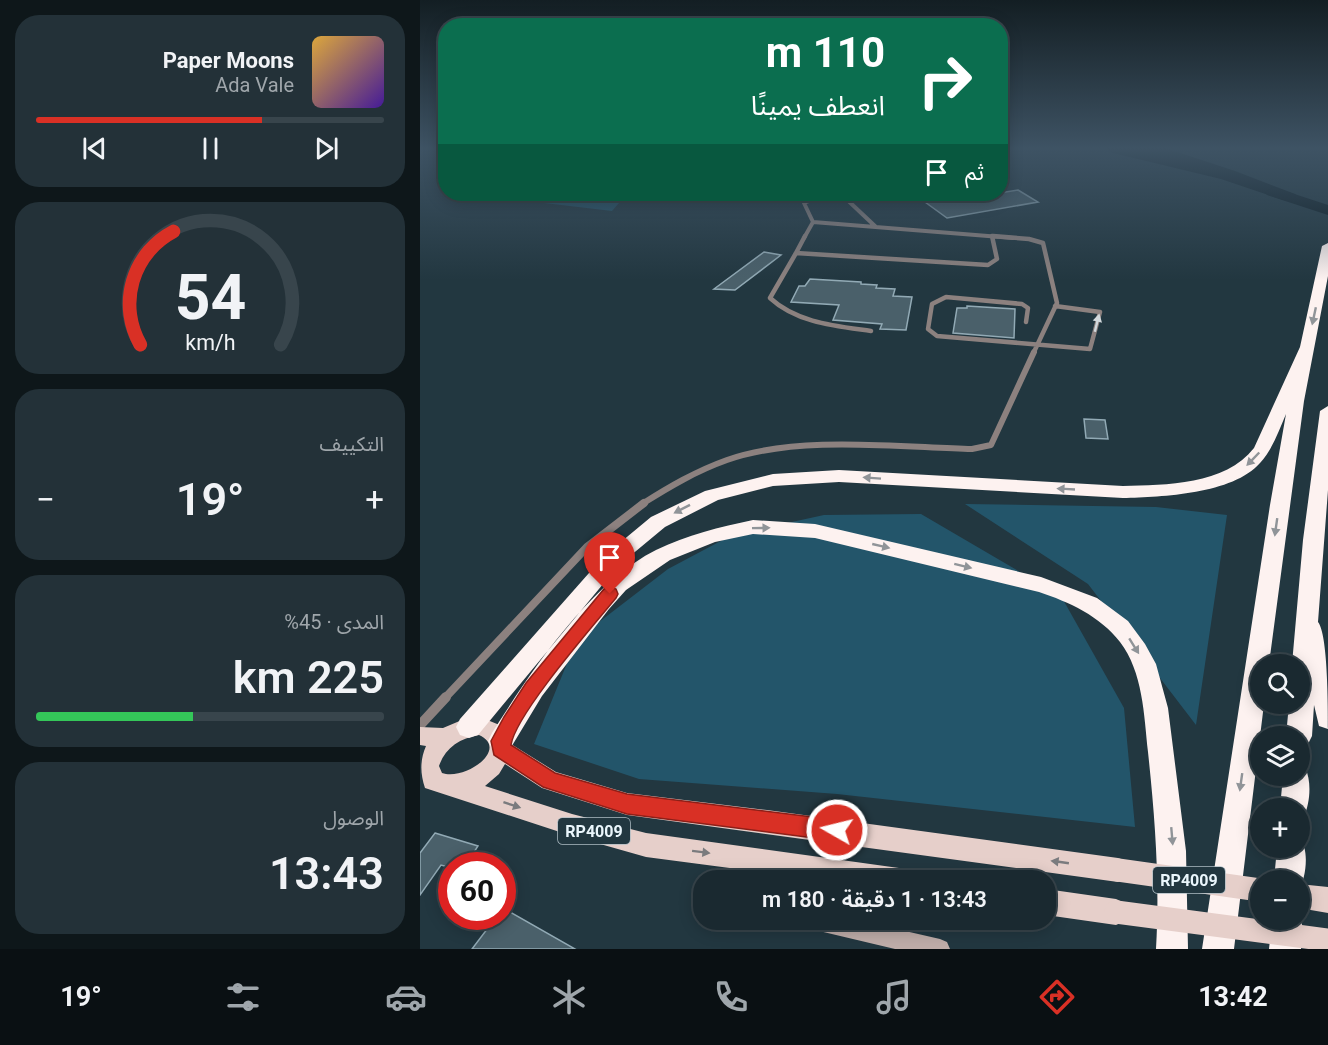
<!DOCTYPE html>
<html lang="ar">
<meta charset="utf-8">
<style>
:root{--surface:#1a2930;--page:#233138;--text:#f1f3f6;--muted:#9fa6ab;--line:#38454c;--accent:#d93025}
body{margin:0;font-family:Roboto,"Noto Sans Arabic",sans-serif;background:var(--page);color:var(--text);direction:rtl;height:100vh;display:flex;flex-direction:column;font-size:22px;white-space:nowrap}
*{box-sizing:border-box;margin:0}
p{font-size:20px;color:var(--muted)}
.icon{flex:none;width:33px;height:33px;fill:none;stroke:currentColor;stroke-width:2;stroke-linecap:round;stroke-linejoin:round}
.map{position:relative;flex:1;overflow:hidden;direction:ltr}
.panel{display:flex;flex-direction:column;gap:15px;padding:15px;background:#0e171a;width:420px}
.panel>*{flex:none}
.guide{position:absolute;left:18px;top:18px;width:570px;height:183px;border-radius:24px;box-shadow:0 3px 15px #0003,0 0 0 2px var(--line);direction:rtl;background:#0b6e4f;color:#fff;overflow:hidden}
.buttons{position:absolute;left:830px;top:654px;display:grid;gap:12px}
.buttons a{display:grid;place-items:center;width:60px;height:60px;border-radius:50%;background:var(--surface);box-shadow:0 3px 15px #0003,0 0 0 2px var(--line);font-size:30px}
.speed{position:absolute;left:18px;top:852px;display:flex;gap:12px;font-size:30px;font-weight:700;text-align:center}
.speed>*{display:grid;place-content:center;width:78px;height:78px;border-radius:50%;background:var(--surface);box-shadow:0 3px 15px #0003,0 0 0 2px var(--line);line-height:1}
.speed .limit{border:9px solid #d22;background:#fff;color:#111}
.pin{position:absolute;display:grid;place-items:center;width:51px;height:51px;color:#fff;margin:-62px -26px;border-radius:50% 50% 50% 0;rotate:-45deg;box-shadow:0 0 6px #0007}
.pin .icon{rotate:45deg}
.me{position:absolute;width:66px;margin:-33px;rotate:278deg;stroke-linejoin:round;filter:drop-shadow(0 0 4px #0008)}
.turn{display:flex;align-items:center;gap:21px;height:126px;padding:0 24px;font-size:27px}
.turn .icon{width:78px;height:78px;stroke-width:2.5}
.turn b{display:block;font-size:42px;line-height:51px}
.then{display:flex;align-items:center;height:57px;padding:0 24px;background:#0003;gap:12px;font-size:22px}
.big{font-size:45px;font-weight:600;line-height:1.1}
.panel .card{flex:1;display:flex;flex-direction:column;justify-content:center;gap:9px;min-width:0;padding:0 21px;border-radius:24px;background:var(--page)}
.panel .dial{align-items:center;gap:0}
.dial svg{height:156px;overflow:visible;fill:none;stroke:var(--line);stroke-width:7;stroke-linecap:round;text-anchor:middle}
.dial text{fill:var(--text);stroke:none}
.song{display:flex;align-items:center;gap:18px}
.cover{width:72px;height:72px;border-radius:9px;background:linear-gradient(135deg,hsl(40 70% 55%),hsl(260 70% 35%))}
.played{height:6px;border-radius:3px;background:linear-gradient(90deg,var(--accent) 65%,var(--line) 65%)}
.keys{display:flex;justify-content:space-around;direction:ltr}
.heat{display:flex;justify-content:space-between;align-items:center;font-size:33px;direction:ltr}
.charge{height:9px;border-radius:4px;background:linear-gradient(90deg,#34c759 45%,var(--line) 0)}
.trip{position:absolute;left:273px;top:870px;width:363px;height:60px;border-radius:24px;background:var(--surface);box-shadow:0 3px 15px #0003,0 0 0 2px var(--line);font-weight:600;line-height:60px;text-align:center;direction:rtl}
.dock{display:flex;height:96px;justify-content:space-around;align-items:center;background:#0a1013;color:var(--muted)}
.dock .icon{width:42px;height:42px}
.dock .active{color:var(--accent)}
.dock b{font-size:27px;color:var(--text)}
main{display:flex;flex:1;min-height:0}
.map>svg:first-child{display:block}
</style>
<main>
<div class="map">
<svg width="908" height="949" viewBox="0 0 908 949">
<rect width="100%" height="100%" fill="#223740"/>
<path fill="#23556a" d="M69,194H207L192,211L64,196Z
M545,504L736,507L807,515L776,725L668,584Z
M501,514L641,596L704,708L715,827L417,794L219,779L114,744L157,639L248,569L312,535L404,515Z"/>
<path fill="#0a1920" d="M682,147H742L815,171L875,194L888,204L863,200L801,179L693,153Z"/>
<g fill="none" stroke-linecap="round" stroke-linejoin="round">
<path fill="#0a1920" fill-rule="evenodd" d="M853,187L908,205V215L847,195L845,192Z"/>
</g>
<path fill="#4a606a" stroke="#92aab5" stroke-width="1.5" d="M598,190L618,202L527,218L494,194H530L542,199Z
M344,252L361,255L315,290L294,289Z
M390,279L441,282V284L457,285L456,288L475,289L473,296L492,297L486,330L460,329L462,324L413,320L419,305L371,302L379,286H385Z
M547,306L595,309L594,338L533,333L537,308H547Z
M664,419L685,420L688,439L666,438Z
M15,833L58,846L45,866H32V868L21,865L0,895V853Z
M83,908L155,949H52L77,916H82Z"/>
<g fill="none" stroke-linecap="round" stroke-linejoin="round">
<path stroke="#8c817f" stroke-width="4" d="M421,194L456,227
M393,222L593,238
M384,238L393,222L384,203L397,198L428,194"/>
<path stroke="#8c817f" stroke-width="4.5" d="M573,236L609,239L623,243L637,303L613,354
M376,253L385,236
M606,322L608,308L602,304L526,297L512,304L508,329L517,336L670,349L680,312L635,306
M451,331C416,326 377,323 350,298L376,253L568,265L577,259L572,236"/>
<path stroke="#8c817f" stroke-width="6" d="M222,504C249,487 276,471 307,460C378,435 477,447 552,449L571,445L614,352"/>
<path stroke="#8c817f" stroke-width="8" d="M25,698L167,547L224,503"/>
<path stroke="#8c817f" stroke-width="10" d="M0,725L26,697"/>
<path fill="#bfada9" fill-rule="evenodd" d="M316,847L323,850L338,880H318L306,857L309,850Z
M385,920H437L520,939L527,942L530,949H475L395,930L388,927Z"/>
<path fill="#e6cfca" fill-rule="evenodd" d="M60,717L82,726L91,744L136,772L207,793L347,810L698,858L707,861L710,870L707,879L698,882L207,815L122,788L85,764L79,774L65,786L152,814L226,833L479,868L488,871L491,880H400L226,857L152,836L5,788C0,773 0,760 6,746L0,745V727L23,728L42,720ZM59,735C90,749 45,781 22,773L19,766C25,748 40,738 59,735Z
M879,884L908,887V913L879,908Z
M626,889L696,899L705,903L709,912L705,921L696,925L626,915Z"/>
<path fill="#fdf2f0" fill-rule="evenodd" d="M908,243V276L884,401L849,664H840V704H844L814,949H782L850,505L866,414C859,430 853,449 840,463C813,494 742,497 703,498L419,482L353,486L298,500L245,527L198,566L58,735L49,738L40,735L36,727L40,719L184,556L231,517L285,491L353,474L419,470L703,486C746,485 805,485 834,448L880,347L902,246Z
M908,406V490L898,622C908,634 908,708 908,729L899,726L894,705L892,736L888,744L879,747V736H866L869,704H879V664H872L883,540L900,411Z
M333,520L395,524L621,577L677,598L708,621L725,644L736,664L748,708L766,851L768,949H736C740,882 735,818 728,752C724,715 723,672 700,642C680,616 649,602 619,592L395,538L333,534L295,542L250,560L206,590L189,609L122,696L90,749L81,752L72,749L68,741L72,733C111,671 170,583 236,550C267,535 300,527 333,520Z
M879,765L885,767C892,782 890,803 884,817L879,819V808H860L863,776H879Z
M879,837C890,849 886,877 879,891V880H854L857,848H879Z
M879,912L882,920L881,949H849L852,920H879Z"/>
<path stroke="#e6cfca" stroke-width="23" d="M698,870L840,890
M696,912L908,940"/>
</g>
<defs><path id="oneway-solid" d="M-6-.8H1V-3.2L6.5 0L1 3.2V.8H-6Z" transform="scale(1.5)"/></defs>
<g fill="#909498">
<use href="#oneway-solid" transform="translate(894 316) rotate(102)"/>
<use href="#oneway-solid" transform="translate(833 459) rotate(134)"/>
<use href="#oneway-solid" transform="translate(452 478) rotate(-176)"/>
<use href="#oneway-solid" transform="translate(646 489) rotate(-177)"/>
<use href="#oneway-solid" transform="translate(262 509) rotate(153)"/>
<use href="#oneway-solid" transform="translate(856 527) rotate(98)"/>
<use href="#oneway-solid" transform="translate(341 528) rotate(-1)"/>
<use href="#oneway-solid" transform="translate(461 546) rotate(13)"/>
<use href="#oneway-solid" transform="translate(543 566) rotate(14)"/>
<use href="#oneway-solid" transform="translate(714 646) rotate(58)"/>
<use href="#oneway-solid" transform="translate(821 782) rotate(98)"/>
<use href="#oneway-solid" transform="translate(752 836) rotate(85)"/>
</g>
<use fill="#d2d9dd" href="#oneway-solid" transform="translate(677 323) rotate(-76)"/>
<g fill="#7a7b7e">
<use href="#oneway-solid" transform="translate(92 805) rotate(18)"/>
<use href="#oneway-solid" transform="translate(281 852) rotate(7)"/>
<use href="#oneway-solid" transform="translate(640 862) rotate(-172)"/>
</g>
<linearGradient id="sky" x2="0" y2="1"><stop stop-color="#131e23"/><stop offset="0.53" stop-color="#3e5364"/><stop offset="1" stop-color="#3e5364" stop-opacity="0"/></linearGradient>
<rect width="908" height="280" fill="url(#sky)"/>
<path fill="#d93025" stroke="#8d1f18" stroke-width="1.5" d="M190,587L196,589L198,594L196,598C173,626 95,715 91,745L135,773L207,794L417,820L425,823L428,830L425,838L417,841L207,814L123,787L74,755L71,741L84,717L106,683L184,589Z"/>
<g text-anchor="middle" stroke-width="6" stroke-linejoin="round" paint-order="stroke">
<g fill="#223740" stroke="#aebdc4" stroke-width="1.5">
<rect x="138" y="818" width="72" height="26" rx="4.5"/>
<rect x="733" y="867" width="72" height="26" rx="4.5"/>
</g>
<g font-size="16" font-weight="bold" fill="#eaf6fc">
<text x="174" y="837">RP4009</text>
<text x="769" y="886">RP4009</text>
</g>
</g>
</svg>
<div class="buttons">
<a><svg class="icon" aria-label="search" viewBox="0 0 24 24"><circle cx="10" cy="10" r="6"/><path d="M15 15l6 6"/></svg></a>
<a><svg class="icon" aria-label="layers" viewBox="0 0 24 24"><path d="M12 4l9 5-9 5-9-5zM3 14l9 5 9-5"/></svg></a>
<a>+</a>
<a>−</a>
</div>
<div class="speed"><div class="limit">60</div></div>
<div class="pin" style="left:190px;top:594px;background:#d93025"><svg class="icon" aria-label="arrive" viewBox="0 0 24 24"><path d="M6 21V4h12l-3 4 3 4H6"/></svg></div>
<svg class="me" style="left:417px;top:830px" viewBox="-20 -20 40 40"><circle r="17" fill="#d93025" stroke="#fff" stroke-width="3"/><path d="M0-11L8 9 0 5-8 9z" fill="#fff"/></svg>
<div class="trip">13:43 · 1 دقيقة · 180 m</div>
<div class="guide">
<div class="turn"><svg class="icon" aria-label="right" viewBox="0 0 24 24"><path d="M7 20v-9h11M14 6l5 5-5 5"/></svg><div><b>110 m</b>انعطف يمينًا</div></div>
<div class="then">ثم<svg class="icon" aria-label="arrive" viewBox="0 0 24 24"><path d="M6 21V4h12l-3 4 3 4H6"/></svg></div>
</div>
</div>
<section class="panel">
<div class="card">
<div class="song"><i class="cover"></i><div><b>Paper Moons</b><p>Ada Vale</p></div></div>
<div class="played"></div>
<div class="keys"><svg class="icon" aria-label="previous" viewBox="0 0 24 24"><path d="M18 5L8 12l10 7zM5 5v14"/></svg><svg class="icon" aria-label="pause" viewBox="0 0 24 24"><path d="M8 5v14M16 5v14"/></svg><svg class="icon" aria-label="next" viewBox="0 0 24 24"><path d="M6 5l10 7-10 7zM19 5v14"/></svg></div>
</div>
<div class="card dial"><svg viewBox="0 0 100 80">
<path d="M14 69A42 42 0 1 1 86 69"/>
<path d="M14 69A42 42 0 0 1 31 11" stroke="#d93025"/>
<text x="50" y="56" font-size="32" font-weight="700">54</text>
<text x="50" y="72" font-size="11">km/h</text>
</svg></div>
<div class="card"><p>التكييف</p>
<div class="heat"><a>−</a><b class="big">19°</b><a>+</a></div>
</div>
<div class="card"><p>المدى · 45%</p><b class="big">225 km</b><div class="charge"></div></div>
<div class="card"><p>الوصول</p><b class="big">13:43</b></div>
</section>
</main>
<nav class="dock">
<b>13:42</b>
<svg class="icon active" aria-label="directions" viewBox="0 0 24 24"><path d="M12 3l9 9-9 9-9-9zM9 14v-3h6M13 9l2 2-2 2"/></svg>
<svg class="icon" aria-label="music" viewBox="0 0 24 24"><path d="M9 18V5l10-2v13"/><circle cx="6" cy="18" r="3"/><circle cx="16" cy="16" r="3"/></svg>
<svg class="icon" aria-label="phone" viewBox="0 0 24 24"><path d="M5 4h4l2 5-3 2q2 4 5 5l2-3 5 2v4C11 20 4 13 5 4z"/></svg>
<svg class="icon" aria-label="climate" viewBox="0 0 24 24"><path d="M12 3v18M4 7l16 10M4 17L20 7"/></svg>
<svg class="icon" aria-label="car" viewBox="0 0 24 24"><path d="M5 17H2v-5l4-1 3-4h7l3 4 3 1v5h-3M9 17h6M6 11h13"/><circle cx="7" cy="17" r="2"/><circle cx="17" cy="17" r="2"/></svg>
<svg class="icon" aria-label="filters" viewBox="0 0 24 24"><path d="M4 7h16M4 17h16"/><circle cx="9" cy="7" r="2"/><circle cx="15" cy="17" r="2"/></svg>
<b>19°</b>
</nav>
